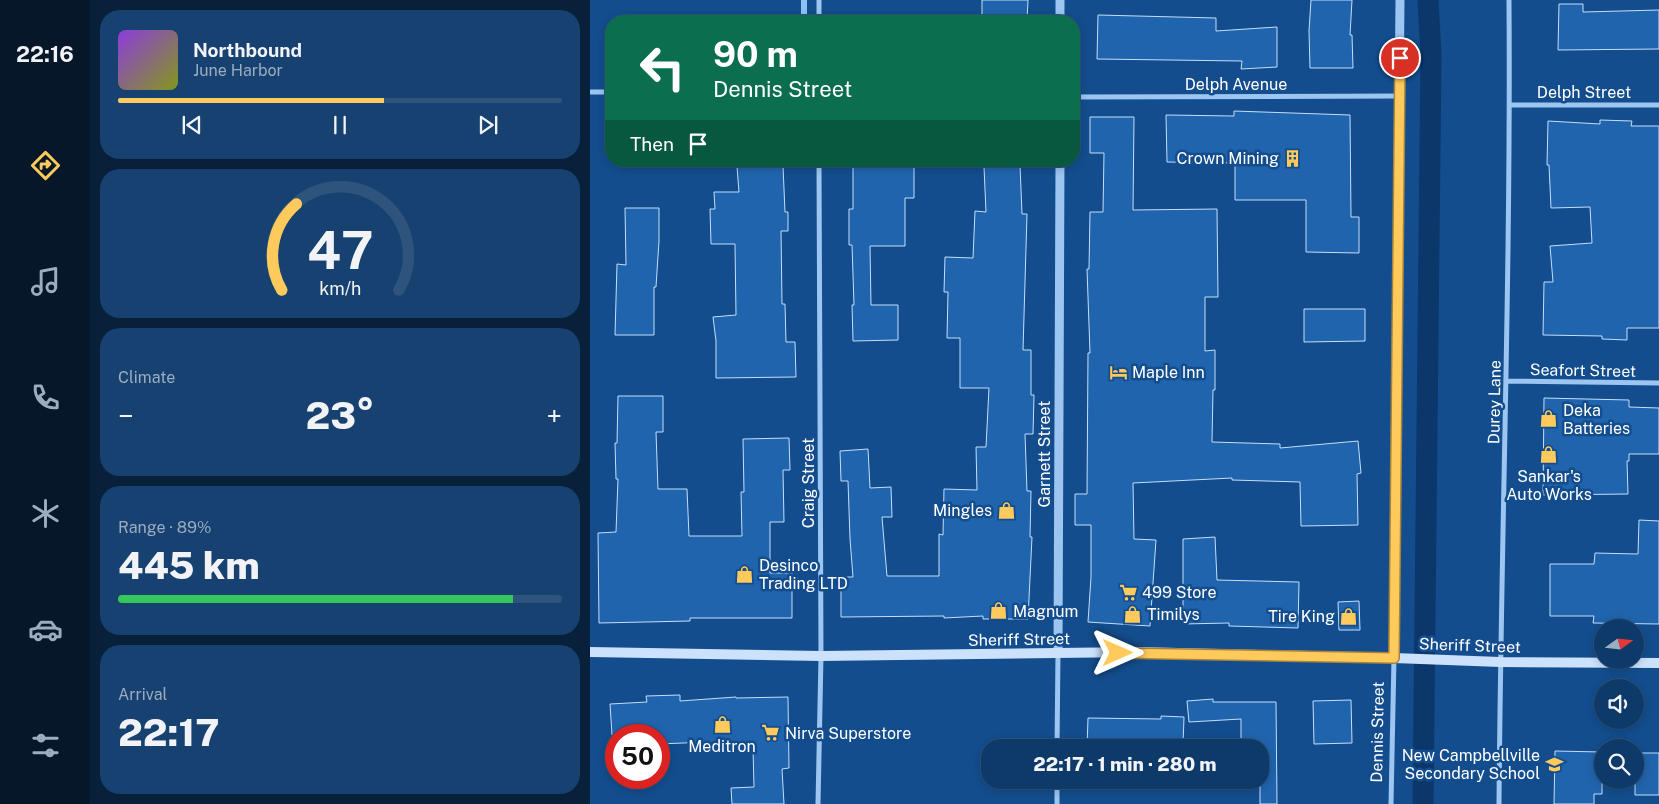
<!DOCTYPE html>
<meta charset="utf-8">
<style>
:root{--surface:#0e3a6a;--page:#174170;--text:#f1f3f6;--muted:#9badc1;--line:#2e547e;--accent:#ffca5c}
body{margin:0;font-family:"Public Sans",sans-serif;background:var(--page);color:var(--text);height:100vh;display:flex;flex-direction:column;font-size:19px;white-space:nowrap}
*{box-sizing:border-box;margin:0}
p{font-size:16px;color:var(--muted)}
.icon{flex:none;width:28px;height:28px;fill:none;stroke:currentColor;stroke-width:2;stroke-linecap:round;stroke-linejoin:round}
.map{position:relative;flex:1;overflow:hidden}
.panel{display:flex;flex-direction:column;gap:10px;padding:10px;background:#08203a;width:500px}
.panel>*{flex:none}
.guide{position:absolute;left:15px;top:15px;width:475px;height:152px;border-radius:20px;box-shadow:0 2px 8px #0003,0 0 0 1px var(--line);background:#0b6e4f;color:#fff;overflow:hidden}
.needle{width:32px;rotate:75deg}
.controls{position:absolute;left:1004px;top:619px;display:grid;gap:10px}
.controls a{display:grid;place-items:center;width:50px;height:50px;border-radius:50%;background:var(--surface);box-shadow:0 2px 8px #0003,0 0 0 1px var(--line);font-size:25px}
.speed{position:absolute;left:15px;top:724px;display:flex;gap:10px;font-size:25px;font-weight:700;text-align:center}
.speed>*{display:grid;place-content:center;width:65px;height:65px;border-radius:50%;background:var(--surface);box-shadow:0 2px 8px #0003,0 0 0 1px var(--line);line-height:1}
.speed .limit{border:8px solid #d22;background:#fff;color:#111}
.pin{position:absolute;display:grid;place-items:center;width:42px;height:42px;color:#fff;margin:-21px;border:2px solid #fff;border-radius:50%;box-shadow:0 1px 5px #0007}
.me{position:absolute;width:55px;margin:-28px;rotate:90deg;stroke-linejoin:round;filter:drop-shadow(0 0 4px #0008)}
.turn{display:flex;align-items:center;gap:18px;height:105px;padding:0 25px;font-size:22px}
.turn .icon{width:65px;height:65px;stroke-width:2.5}
.turn b{display:block;font-size:35px;line-height:42px}
.then{display:flex;align-items:center;height:48px;padding:0 25px;background:#0003;gap:10px;font-size:19px}
.big{font-size:38px;font-weight:800;line-height:1.1}
.panel .tile{flex:1;display:flex;flex-direction:column;justify-content:center;gap:8px;min-width:0;padding:0 18px;border-radius:20px;background:var(--page)}
.panel .dial{align-items:center;gap:0}
.dial svg{height:130px;overflow:visible;fill:none;stroke:var(--line);stroke-width:7;stroke-linecap:round;text-anchor:middle}
.dial text{fill:var(--text);stroke:none}
.song{display:flex;align-items:center;gap:15px}
.cover{width:60px;height:60px;border-radius:8px;background:linear-gradient(135deg,hsl(270 70% 55%),hsl(70 70% 35%))}
.played{height:5px;border-radius:2px;background:linear-gradient(90deg,var(--accent) 60%,var(--line) 60%)}
.keys{display:flex;justify-content:space-around;direction:ltr}
.heat{display:flex;justify-content:space-between;align-items:center;font-size:28px;direction:ltr}
.charge{height:8px;border-radius:4px;background:linear-gradient(90deg,#34c759 89%,var(--line) 0)}
.trip{position:absolute;left:391px;top:739px;width:288px;height:50px;border-radius:20px;background:var(--surface);box-shadow:0 2px 8px #0003,0 0 0 1px var(--line);font-weight:800;line-height:50px;text-align:center}
main{display:flex;flex:1;min-height:0}
.menu{display:flex;flex-direction:column;width:90px;justify-content:space-around;align-items:center;background:#06172a;color:var(--muted)}
.menu .icon{width:35px;height:35px}
.menu .selected{color:var(--accent)}
.menu b{font-size:22px;color:var(--text)}
.map>svg:first-child{display:block}
</style>
<main>
<nav class="menu">
<b>22:16</b>
<svg class="icon selected" aria-label="directions" viewBox="0 0 24 24"><path d="M12 3l9 9-9 9-9-9zM9 14v-3h6M13 9l2 2-2 2"/></svg>
<svg class="icon" aria-label="music" viewBox="0 0 24 24"><path d="M9 18V5l10-2v13"/><circle cx="6" cy="18" r="3"/><circle cx="16" cy="16" r="3"/></svg>
<svg class="icon" aria-label="phone" viewBox="0 0 24 24"><path d="M5 4h4l2 5-3 2q2 4 5 5l2-3 5 2v4C11 20 4 13 5 4z"/></svg>
<svg class="icon" aria-label="climate" viewBox="0 0 24 24"><path d="M12 3v18M4 7l16 10M4 17L20 7"/></svg>
<svg class="icon" aria-label="car" viewBox="0 0 24 24"><path d="M5 17H2v-5l4-1 3-4h7l3 4 3 1v5h-3M9 17h6M6 11h13"/><circle cx="7" cy="17" r="2"/><circle cx="17" cy="17" r="2"/></svg>
<svg class="icon" aria-label="filters" viewBox="0 0 24 24"><path d="M4 7h16M4 17h16"/><circle cx="9" cy="7" r="2"/><circle cx="15" cy="17" r="2"/></svg>
</nav>
<section class="panel">
<div class="tile">
<div class="song"><i class="cover"></i><div><b>Northbound</b><p>June Harbor</p></div></div>
<div class="played"></div>
<div class="keys"><svg class="icon" aria-label="previous" viewBox="0 0 24 24"><path d="M18 5L8 12l10 7zM5 5v14"/></svg><svg class="icon" aria-label="pause" viewBox="0 0 24 24"><path d="M8 5v14M16 5v14"/></svg><svg class="icon" aria-label="next" viewBox="0 0 24 24"><path d="M6 5l10 7-10 7zM19 5v14"/></svg></div>
</div>
<div class="tile dial"><svg viewBox="0 0 100 80">
<path d="M14 69A42 42 0 1 1 86 69"/>
<path d="M14 69A42 42 0 0 1 23 16" stroke="#ffca5c"/>
<text x="50" y="56" font-size="32" font-weight="700">47</text>
<text x="50" y="72" font-size="11">km/h</text>
</svg></div>
<div class="tile"><p>Climate</p>
<div class="heat"><a>−</a><b class="big">23°</b><a>+</a></div>
</div>
<div class="tile"><p>Range · 89%</p><b class="big">445 km</b><div class="charge"></div></div>
<div class="tile"><p>Arrival</p><b class="big">22:17</b></div>
</section>
<div class="map">
<svg width="1069" height="804" viewBox="0 0 1069 804">
<rect width="100%" height="100%" fill="#134d8d"/>
<g fill="none" stroke-linecap="round" stroke-linejoin="round">
<path stroke="#8ec1f4" stroke-width="6" d="M214,21V0"/>
<path stroke="#0b376a" stroke-width="21" d="M833,804L841,54L838,0"/>
</g>
<path fill="#2064ad" stroke="#c3dffc" d="M392,0H438L437,21H392Z
M721,0H762L760,35H762L763,68H720L719,31Z
M969,4H993V12L1069,10V49L968,50Z
M508,15L626,18V31L687,27V67L651,69L652,61L507,59Z
M644,111L760,115L761,217H769V253L716,252V200H645V163L577,162L576,115L644,116Z
M500,117H544L543,210L627,209L628,297H615V351L625,350V390H623L622,442L690,444V448L768,441L771,473L767,474L768,525L711,526L710,482L642,480V478L543,483L544,539L566,540L560,626L498,622L501,577V525H485V494H497L498,353H500L497,269H499L500,212H513L514,153H500Z
M1010,120L1042,121L1041,126H1069V328H1037V340L1012,339V336L953,335L954,282H963L960,246L1002,243L1000,207L961,208L959,165H957L958,121L1010,124Z
M263,163H324V198H315V246H280L281,305H308V340L263,341L262,305H264L262,245H259V209H263Z
M430,165L432,214H437L433,350H441V395H444L443,434H435L437,491H441L440,537H442L438,619H393V616L354,618V616L251,617V577H263L260,539L258,481H251L250,451L278,449L280,488L301,487L302,517H292L297,576H349V534L353,535L354,489L387,490L386,447H396L399,388H370V338H357L358,292H354L355,257L383,258L385,211L396,212L394,167Z
M193,166L195,212H198V231H191L192,304H195L196,342H205L206,377L126,378V341L123,317L146,315L145,244H121L120,209H125L124,192H149L147,167Z
M35,208H69V241L66,287H64V335H25L27,264L36,265Z
M714,309H775V341L714,342Z
M28,396H73V432H66L68,489H97L99,536H152L151,492H154L153,439L199,438L200,470H193L194,522H180V573H202V618H100V621L9,623L8,533L26,532L28,479H26L25,443H27Z
M954,398L1039,400V407L1069,408V454H1039V461H1037L1038,494L953,495Z
M1049,520L1069,521V624L1003,623L1004,616H960V564H1004L1005,553L1048,554Z
M625,537L627,580L709,582L708,628L639,626V623L593,624V539Z
M769,601L770,630H749L748,602Z
M90,695V701L146,697V698L198,697L199,768L192,769L194,804H142L141,788L164,787L163,748L117,752V742L69,744V735H22L20,704L57,702L56,696Z
M623,699V702H686L687,804H670V745H651V719L599,722L597,701Z
M761,700L762,743L724,744L723,701Z
M571,716L594,717L593,745L549,742V748H497L498,718L571,719Z
M965,751L1012,752V794H1004V804H964Z
M1045,753H1069V795H1045Z"/>
<g fill="none" stroke-linecap="round" stroke-linejoin="round">
<path stroke="#9cc5f1" stroke-width="5" d="M229,21V0
M0,92H21
M484,97L809,96
M920,105H1069
M917,381L1069,383
M467,748L468,653
M228,804L231,656L229,161
M467,804V780
M801,804L804,658
M909,804C911,536 921,268 919,0"/>
<path stroke="#9cc5f1" stroke-width="9" d="M470,0V21
M468,653L470,161
M804,658L810,0"/>
<path stroke="#cbe1fc" stroke-width="10" d="M0,652L231,656L547,652L804,658L910,662L1069,663"/>
</g>
<g fill="none" stroke-linecap="round" stroke-linejoin="round">
<defs>
<path id="route" d="M528,653L804,658L810,58"/>
</defs>
<use href="#route" stroke="#a6833c" stroke-width="12"/>
<use href="#route" stroke="#ffca5c" stroke-width="9"/>
</g>
<defs>
<symbol id="building-bare" viewBox="-9 -9 18 18"><path d="M-4-6H4V6H1V3H-1V6H-4ZM-2.5-4.3h1.7v1.8h-1.7ZM.8-4.3h1.7v1.8H.8ZM-2.5-1h1.7V.8h-1.7ZM.8-1h1.7V.8H.8Z" fill="#ffca5c" stroke="#134d8d" stroke-width="2.5" paint-order="stroke"/></symbol>
<symbol id="hotel-bare" viewBox="-9 -9 18 18"><path d="M-6-4.5h1.5V1H6V5H4.5V3h-9V5H-6ZM-4 0a1.8 1.8 0 1 1 3.6 0ZM.5 0V-2.5h3Q6-2.5 6 0Z" fill="#ffca5c" stroke="#134d8d" stroke-width="2.5" paint-order="stroke"/></symbol>
<symbol id="shop-bare" viewBox="-9 -9 18 18"><path d="M-5-2.5h2.3a2.7 3.5 0 0 1 5.4 0H5L5.5 6h-11ZM-1.5-2.5h3a1.5 2.3 0 0 0-3 0Z" fill="#ffca5c" stroke="#134d8d" stroke-width="2.5" paint-order="stroke"/></symbol>
<symbol id="supermarket-bare" viewBox="-9 -9 18 18"><path d="M-6-5.5h2.5l.6 2H6L4.5 2H-2.5L-4.4-4H-6ZM-1.5 3.2a1.3 1.3 0 1 0 .1 0ZM3 3.2a1.3 1.3 0 1 0 .1 0Z" fill="#ffca5c" stroke="#134d8d" stroke-width="2.5" paint-order="stroke"/></symbol>
<symbol id="school-bare" viewBox="-9 -9 18 18"><path d="M0-5L7-2L0 1L-7-2ZM-4 1L0 2.5L4 1V4Q0 6-4 4Z" fill="#ffca5c" stroke="#134d8d" stroke-width="2.5" paint-order="stroke"/></symbol>
</defs>
<g fill-rule="evenodd">
<use href="#building-bare" x="690" y="146" width="25" height="25"/>
<use href="#hotel-bare" x="516" y="360" width="25" height="25"/>
<use href="#shop-bare" x="946" y="406" width="25" height="25"/>
<use href="#shop-bare" x="946" y="442" width="25" height="25"/>
<use href="#shop-bare" x="404" y="498" width="25" height="25"/>
<use href="#shop-bare" x="142" y="562" width="25" height="25"/>
<use href="#supermarket-bare" x="526" y="580" width="25" height="25"/>
<use href="#shop-bare" x="396" y="598" width="25" height="25"/>
<use href="#shop-bare" x="530" y="602" width="25" height="25"/>
<use href="#shop-bare" x="746" y="604" width="25" height="25"/>
<use href="#shop-bare" x="120" y="712" width="25" height="25"/>
<use href="#supermarket-bare" x="168" y="720" width="25" height="25"/>
<use href="#school-bare" x="952" y="752" width="25" height="25"/>
</g>
<g text-anchor="middle" stroke-width="5" stroke-linejoin="round" paint-order="stroke">
<g font-size="16" fill="#fff" stroke="#134d8d">
<text x="646" y="90">Delph Avenue</text>
<text x="994" y="98">Delph Street</text>
<text transform="translate(993 370) rotate(1)" y="6">Seafort Street</text>
<text transform="translate(904 402) rotate(-89)" y="6">Durey Lane</text>
<text transform="translate(454 454) rotate(-90)" y="6">Garnett Street</text>
<text transform="translate(218 483) rotate(-90)" y="6">Craig Street</text>
<text transform="translate(429 639) rotate(-1)" y="6">Sheriff Street</text>
<text transform="translate(880 645) rotate(2)" y="6">Sheriff Street</text>
<text transform="translate(787 732) rotate(-89)" y="6">Dennis Street</text>
</g>
<g font-size="16" fill="#fff" stroke="#134d8d" text-anchor="start">
<text x="689" y="164" text-anchor="end">Crown Mining</text>
<text x="542" y="378">Maple Inn</text>
<text x="973" y="416">Deka<tspan x="973" dy="18">Batteries</tspan></text>
<text x="959" y="482" text-anchor="middle">Sankar's<tspan x="959" dy="18">Auto Works</tspan></text>
<text x="402" y="516" text-anchor="end">Mingles</text>
<text x="169" y="571">Desinco<tspan x="169" dy="18">Trading LTD</tspan></text>
<text x="552" y="598">499 Store</text>
<text x="423" y="617">Magnum</text>
<text x="557" y="620">Timilys</text>
<text x="745" y="622" text-anchor="end">Tire King</text>
<text x="195" y="739">Nirva Superstore</text>
<text x="132" y="752" text-anchor="middle">Meditron</text>
<text x="950" y="761" text-anchor="end">New Campbellville<tspan x="950" dy="18">Secondary School</tspan></text>
</g>
</g>
</svg>
<div class="controls">
<a><svg class="needle" viewBox="-14 -14 28 28"><path d="M0-13l5 13h-10z" fill="#e53935"/><path d="M0 13l5-13h-10z" fill="#9badc1"/></svg></a>
<a><svg class="icon" aria-label="sound" viewBox="0 0 24 24"><path d="M4 9h4l5-4v14l-5-4H4zM17 9q2 3 0 6"/></svg></a>
<a><svg class="icon" aria-label="search" viewBox="0 0 24 24"><circle cx="10" cy="10" r="6"/><path d="M15 15l6 6"/></svg></a>
</div>
<div class="speed"><div class="limit">50</div></div>
<div class="pin" style="left:810px;top:58px;background:#d93025"><svg class="icon" aria-label="arrive" viewBox="0 0 24 24"><path d="M6 21V4h12l-3 4 3 4H6"/></svg></div>
<svg class="me" style="left:528px;top:653px" viewBox="-20 -20 40 40"><path d="M0-17L14 15 0 8-14 15z" fill="#ffca5c" stroke="#fff" stroke-width="4"/></svg>
<div class="trip">22:17 · 1 min · 280 m</div>
<div class="guide">
<div class="turn"><svg class="icon" aria-label="left" viewBox="0 0 24 24"><path d="M17 20v-9H6M10 6l-5 5 5 5"/></svg><div><b>90 m</b>Dennis Street</div></div>
<div class="then">Then<svg class="icon" aria-label="arrive" viewBox="0 0 24 24"><path d="M6 21V4h12l-3 4 3 4H6"/></svg></div>
</div>
</div>
</main>
